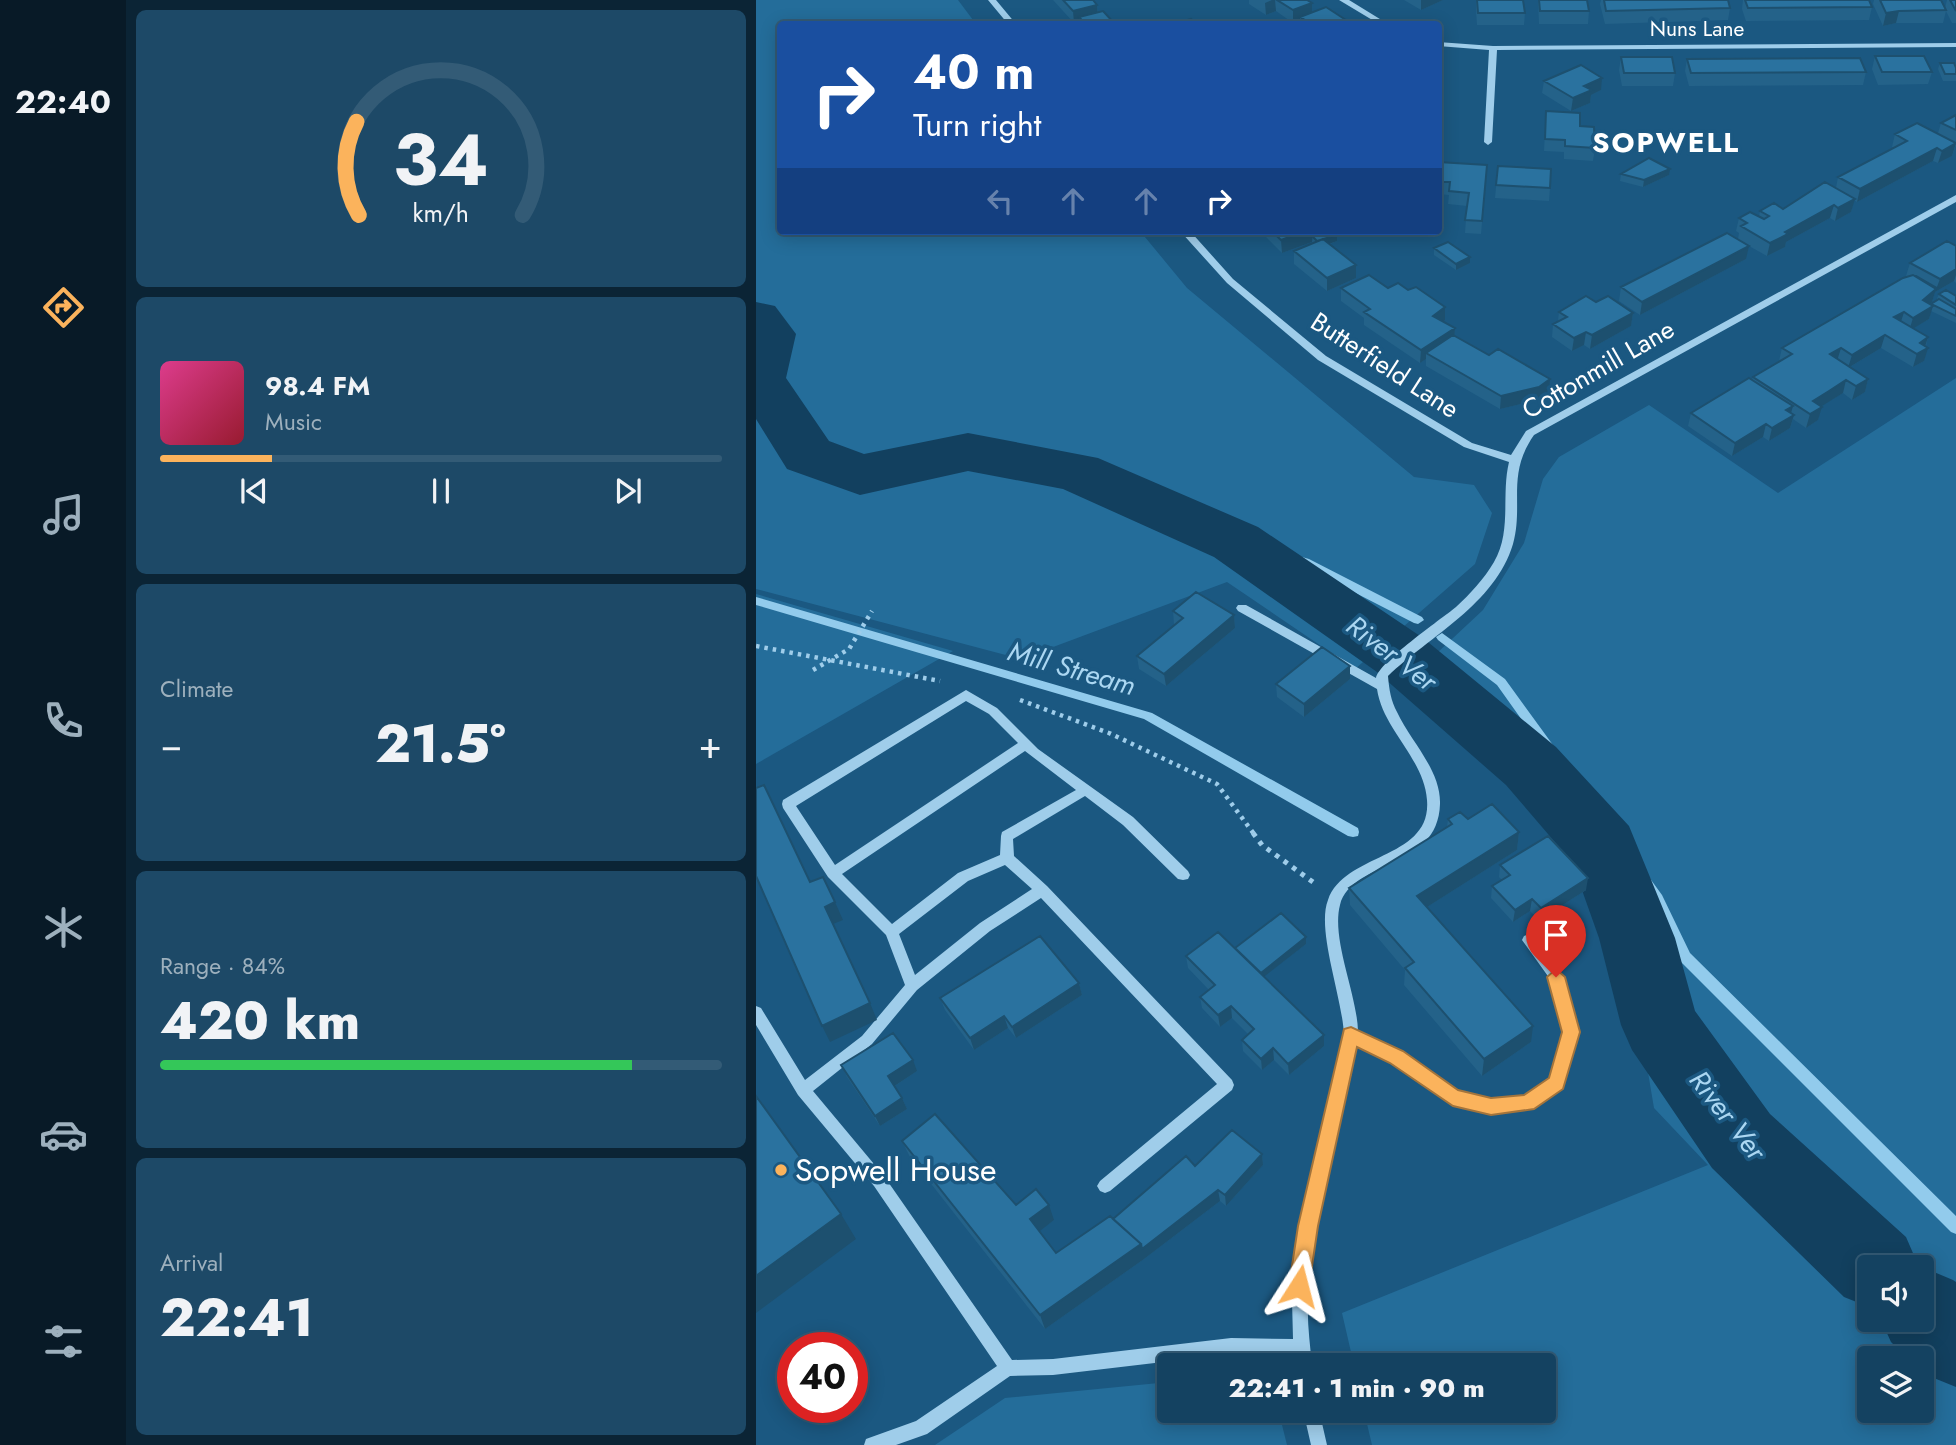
<!DOCTYPE html>
<meta charset="utf-8">
<style>
:root{--surface:#144261;--page:#1d4967;--text:#f1f3f6;--muted:#9db0bd;--line:#335b76;--accent:#fbb35c}
body{margin:0;font-family:Jost,sans-serif;background:var(--page);color:var(--text);height:100vh;display:flex;flex-direction:column;font-size:26px;white-space:nowrap}
*{box-sizing:border-box;margin:0}
p{font-size:23px;color:var(--muted)}
.icon{flex:none;width:38px;height:38px;fill:none;stroke:currentColor;stroke-width:2;stroke-linecap:round;stroke-linejoin:round}
.map{position:relative;flex:1;overflow:hidden}
.drawer{display:flex;flex-direction:column;gap:10px;padding:10px;background:#0b2435;width:630px}
.drawer>*{flex:none}
.hud{position:absolute;left:21px;top:21px;width:665px;height:214px;border-radius:7px;box-shadow:0 4px 18px #0003,0 0 0 2px var(--line);background:#1a4fa0;color:#fff;overflow:hidden}
.fabs{position:absolute;left:1101px;top:1255px;display:grid;gap:14px}
.fabs a{display:grid;place-items:center;width:77px;height:77px;border-radius:7px;background:var(--surface);box-shadow:0 4px 18px #0003,0 0 0 2px var(--line);font-size:35px}
.speed{position:absolute;left:21px;top:1332px;display:flex;gap:14px;font-size:35px;font-weight:700;text-align:center}
.speed>*{display:grid;place-content:center;width:91px;height:91px;border-radius:50%;background:var(--surface);box-shadow:0 4px 18px #0003,0 0 0 2px var(--line);line-height:1}
.speed .limit{border:10px solid #d22;background:#fff;color:#111}
.pin{position:absolute;display:grid;place-items:center;width:60px;height:60px;color:#fff;margin:-72px -30px;border-radius:50% 50% 50% 0;rotate:-45deg;box-shadow:0 0 7px #0007}
.pin .icon{rotate:45deg}
.me{position:absolute;width:77px;margin:-38px;rotate:9deg;stroke-linejoin:round;filter:drop-shadow(0 0 5px #0008)}
.turn{display:flex;align-items:center;gap:24px;height:147px;padding:0 21px;font-size:32px}
.turn .icon{width:91px;height:91px;stroke-width:2.5}
.turn b{display:block;font-size:49px;line-height:60px}
.lanes{display:flex;align-items:center;height:66px;padding:0 21px;background:#0003;justify-content:center;gap:35px;direction:ltr}
.lanes .off{opacity:.35}
.big{font-size:52px;font-weight:800;line-height:1.1}
.drawer .widget{flex:1;display:flex;flex-direction:column;justify-content:center;gap:10px;min-width:0;padding:0 24px;border-radius:10px;background:var(--page)}
.drawer .dial{align-items:center;gap:0}
.dial svg{height:182px;overflow:visible;fill:none;stroke:var(--line);stroke-width:7;stroke-linecap:round;text-anchor:middle}
.dial text{fill:var(--text);stroke:none}
.song{display:flex;align-items:center;gap:21px}
.cover{width:84px;height:84px;border-radius:10px;background:linear-gradient(135deg,hsl(330 70% 55%),hsl(350 70% 35%))}
.played{height:7px;border-radius:4px;background:linear-gradient(90deg,var(--accent) 20%,var(--line) 20%)}
.keys{display:flex;justify-content:space-around;direction:ltr}
.heat{display:flex;justify-content:space-between;align-items:center;font-size:38px;direction:ltr}
.charge{height:10px;border-radius:5px;background:linear-gradient(90deg,#34c759 84%,var(--line) 0)}
.trip{position:absolute;left:401px;top:1353px;width:399px;height:70px;border-radius:7px;background:var(--surface);box-shadow:0 4px 18px #0003,0 0 0 2px var(--line);font-weight:800;line-height:70px;text-align:center}
main{display:flex;flex:1;min-height:0}
.tabs{display:flex;flex-direction:column;width:126px;justify-content:space-around;align-items:center;background:#081a27;color:var(--muted)}
.tabs .icon{width:49px;height:49px}
.tabs .active{color:var(--accent)}
.tabs b{font-size:32px;color:var(--text)}
.map>svg:first-child{display:block}
</style>
<main>
<nav class="tabs">
<b>22:40</b>
<svg class="icon active" aria-label="directions" viewBox="0 0 24 24"><path d="M12 3l9 9-9 9-9-9zM9 14v-3h6M13 9l2 2-2 2"/></svg>
<svg class="icon" aria-label="music" viewBox="0 0 24 24"><path d="M9 18V5l10-2v13"/><circle cx="6" cy="18" r="3"/><circle cx="16" cy="16" r="3"/></svg>
<svg class="icon" aria-label="phone" viewBox="0 0 24 24"><path d="M5 4h4l2 5-3 2q2 4 5 5l2-3 5 2v4C11 20 4 13 5 4z"/></svg>
<svg class="icon" aria-label="climate" viewBox="0 0 24 24"><path d="M12 3v18M4 7l16 10M4 17L20 7"/></svg>
<svg class="icon" aria-label="car" viewBox="0 0 24 24"><path d="M5 17H2v-5l4-1 3-4h7l3 4 3 1v5h-3M9 17h6M6 11h13"/><circle cx="7" cy="17" r="2"/><circle cx="17" cy="17" r="2"/></svg>
<svg class="icon" aria-label="filters" viewBox="0 0 24 24"><path d="M4 7h16M4 17h16"/><circle cx="9" cy="7" r="2"/><circle cx="15" cy="17" r="2"/></svg>
</nav>
<section class="drawer">
<div class="widget dial"><svg viewBox="0 0 100 80">
<path d="M14 69A42 42 0 1 1 86 69"/>
<path d="M14 69A42 42 0 0 1 13 28" stroke="#fbb35c"/>
<text x="50" y="56" font-size="32" font-weight="700">34</text>
<text x="50" y="72" font-size="11">km/h</text>
</svg></div>
<div class="widget">
<div class="song"><i class="cover"></i><div><b>98.4 FM</b><p>Music</p></div></div>
<div class="played"></div>
<div class="keys"><svg class="icon" aria-label="previous" viewBox="0 0 24 24"><path d="M18 5L8 12l10 7zM5 5v14"/></svg><svg class="icon" aria-label="pause" viewBox="0 0 24 24"><path d="M8 5v14M16 5v14"/></svg><svg class="icon" aria-label="next" viewBox="0 0 24 24"><path d="M6 5l10 7-10 7zM19 5v14"/></svg></div>
</div>
<div class="widget"><p>Climate</p>
<div class="heat"><a>−</a><b class="big">21.5°</b><a>+</a></div>
</div>
<div class="widget"><p>Range · 84%</p><b class="big">420 km</b><div class="charge"></div></div>
<div class="widget"><p>Arrival</p><b class="big">22:41</b></div>
</section>
<div class="map">
<svg width="1200" height="1445" viewBox="0 0 1200 1445">
<rect width="100%" height="100%" fill="#1b5881"/>
<path fill="#246d9a" fill-rule="evenodd" d="M0,0H202L220,24H24V231H384L431,288L658,477L718,485L736,513L719,564L599,669L471,582L265,659L0,589Z
M1200,378V1445H616L608,1411L788,1410V1365H598L586,1313L952,1165L898,1108L872,953L834,852L763,766L669,686L666,667L727,610L768,543L787,479L803,457L893,405L1022,493ZM1113,1267H1166V1320H1113ZM1166,1358V1410H1113V1358Z
M0,594L197,651L0,764Z
M413,1382V1410L514,1411L526,1425L531,1445H179L249,1398Z"/>
<g fill="none" stroke-linecap="round" stroke-linejoin="round">
<path fill="#92cbec" fill-rule="evenodd" d="M480,538L553,559L666,617L668,620L662,624L658,623L545,565L476,545L474,542L476,539Z
M0,597L396,713L602,828L603,832L602,836L597,837L592,836L388,719L0,605Z
M686,633L749,679L906,895L934,953L1200,1216V1234L1195,1232L924,961L896,903L741,685L682,640L680,637Z"/>
<path fill="#12405f" fill-rule="evenodd" d="M0,302L19,306L40,334L30,378L73,441L108,454L212,433L342,458L502,527L667,638L800,747L873,826L919,938L939,1011L1014,1114L1150,1237L1163,1267H1113V1307L1088,1297L956,1168L876,1050L865,1025L843,938L816,862L750,785L621,672L458,557L307,489L212,471L104,495L31,469L0,419Z
M1165,1267H1166L1197,1280L1200,1282V1387L1168,1374L1166,1358H1151L1135,1342L1125,1320H1166Z"/>
<path stroke="#9fcdea" stroke-width="4.5" stroke-dasharray="3.5 5" stroke-linecap="butt" d="M0,646L184,681
M57,670L93,649L116,611
M264,700L353,733L461,784L498,834"/>
<path stroke="#9fcdea" stroke-width="5" stroke-dasharray="4.5 6" stroke-linecap="butt" d="M497,833L506,845L561,885"/>
<path fill="#9fcdea" fill-rule="evenodd" d="M232,0H240L260,24H252Z
M583,0H593L632,24H623Z
M682,42L737,46L1200,43V47L741,50L736,142L732,145L728,142L733,50L682,46Z
M1200,195V202L778,435C750,475 768,504 757,544C739,604 674,636 632,676C633,689 635,701 641,712C655,742 685,770 684,804C682,871 596,859 584,905C575,939 601,994 602,1031L646,1052L700,1092L735,1099L768,1096L795,1079L808,1032L794,979L766,940L768,936L773,934L778,936L807,977L822,1032L806,1088L771,1110L735,1113L692,1103L636,1062L601,1045C587,1130 553,1213 552,1301C551,1323 554,1344 556,1365H540L539,1355L475,1354L297,1375L254,1376L171,1434L140,1445H108L110,1439L160,1421L241,1366L118,1186L42,1095L0,1025V1006L5,1008L49,1080L106,1036L149,985L130,935L72,877L27,808L26,804L27,800L210,690L241,708L282,749L377,817L432,871L434,875L432,879L427,880L422,879L367,825L329,796L257,839L258,856L291,886L476,1080L478,1085L476,1090L354,1191L349,1193L344,1191L341,1186L344,1181L461,1084L285,898L234,931L161,990L116,1044L57,1091L128,1176L256,1360L297,1359L475,1338L537,1339L536,1300L543,1236L588,1036C587,999 560,930 572,900C589,852 676,860 671,800C668,758 627,730 621,689L482,611L480,608L482,605H490L620,678C623,662 684,620 700,607C714,594 728,579 738,562C756,531 745,495 753,462L708,447L562,360L471,283L424,231H434L477,279L570,356L716,443L755,455L770,431ZM210,701L233,714L262,743L79,865L40,806ZM269,751L320,790L246,832L245,836L244,855L202,873L136,924L86,874ZM249,865L276,889L224,923L159,975L143,934L212,881Z
M547,1410H563L571,1445H555Z"/>
</g>
<path fill="#246289" d="M297,0H337L341,5L342,13L359,24H324V22L318,23Z
M493,0H553L556,12L596,24H544V20L537,23L520,11L510,15L493,4Z
M648,0H687L665,10Z
M720,0L769,13L768,25H721L720,11Z
M782,0H831L833,11L832,24H783Z
M845,0H972L974,8L972,20L849,24L844,4Z
M987,0H1113L1116,7L1113,20L990,21L986,9Z
M1118,0H1179L1189,8L1191,0H1200V23H1196L1190,11L1187,23H1140L1127,26L1117,4Z
M1119,56L1176,72L1172,84L1122,85L1116,69Z
M865,57L919,73L917,86H866L863,70Z
M931,59L1110,72L1107,85L933,86L929,71Z
M1184,63L1199,65L1200,63V81H1187L1182,69Z
M788,81L845,90L835,95L834,103L815,111L786,93Z
M790,111L824,126L839,148L837,161L808,159V152L788,151Z
M1200,115V145L1196,156L1182,163L1177,161L1101,202L1098,200L1095,212L1079,221L1074,218L1030,242L1029,247L1011,256L984,241L990,259L884,315L863,301L865,287L982,239L983,233L980,231L983,218L1003,217L1004,211L1027,209L1080,188L1082,177L1138,148L1136,147L1139,134L1182,133L1185,123Z
M682,162L731,165L725,234L709,233L711,206L692,204L693,195L682,194Z
M742,166L794,188L793,201L739,198Z
M865,174L913,175L887,187L864,181Z
M504,231H557V236L581,235V241L574,244L600,278L571,291L538,264V251L557,243L556,242L526,253Z
M1200,246V283L1198,281L1179,292L1176,302L1173,304L1175,305L1180,301L1183,294L1200,296V323L1175,311L1173,319L1157,328L1172,337L1170,346L1168,361L1157,367L1125,348L1094,367L1112,379L1109,392L1096,400L1087,393L1065,406L1062,420L1050,428L1037,419L1034,428L1013,441L1007,437L976,456L932,426L935,413L996,380L997,377L1023,361L1026,348L1152,277L1150,276L1154,263Z
M678,248L714,257V263L700,270L678,255Z
M585,288H632L652,290L689,307V320L687,321L699,328L698,336L793,392L782,400L744,409L670,366V359L664,363L608,325V318L585,301Z
M840,302L877,313L875,326L834,349L828,345L816,351L796,337L797,324L802,321L803,312Z
M417,611L478,615L479,628L410,686L383,669L381,656L418,625Z
M594,679L548,717L521,697L520,684Z
M692,819H712L763,832L761,850L671,907L775,1042L726,1076L648,985L649,970L594,905L593,888L691,828Z
M744,865L830,890L783,920L774,911L757,922L735,898L736,886L746,880L743,877Z
M550,944L508,976L568,1035V1046L533,1075L518,1060L506,1070L487,1051L486,1040L492,1034L476,1018L464,1027L446,1008L444,997L453,990L432,968L430,956L479,948Z
M323,983L326,995L260,1038L252,1028L218,1050L189,1010L184,998Z
M85,1065L161,1071L139,1086L146,1098L151,1109L124,1126L91,1077Z
M146,1141L260,1205L298,1220L283,1231L300,1253L357,1219L439,1166L506,1154L507,1165L470,1206L464,1201L388,1259L289,1329L154,1157Z"/>
<path fill="#1d506f" d="M516,0H519L520,11L510,15L509,3Z
M548,0H553V4L556,3V15L544,17V20L537,23V10Z
M665,0H687L665,10Z
M341,5L342,17H323L324,22L318,23L317,11Z
M1143,11L1140,23L1127,26L1130,13Z
M846,78L845,90L835,95L834,103L815,111L817,98L828,86Z
M1200,143L1196,156L1182,163L1186,151Z
M1181,148L1177,161L1101,202L1104,189Z
M914,169L913,175L887,187L888,180Z
M1099,199L1095,212L1079,221L1082,208Z
M1078,205L1074,218L1030,242L1029,247L1011,256L1014,243L1029,232Z
M550,231H557L556,242L526,253L525,240Z
M581,235V241L562,248V242Z
M993,246L990,259L884,315L886,302Z
M714,257V263L700,270V264Z
M600,265V278L571,291V278Z
M1200,269V275L1198,281L1179,292L1184,279Z
M1180,289L1176,302L1162,313L1167,300Z
M1177,306L1173,319L1153,331L1157,318Z
M689,307V320L676,329L677,316Z
M1148,312L1144,325L1138,317Z
M877,313L875,326L834,349L836,335Z
M699,328L698,341L670,353V359L664,363L665,350Z
M830,332L828,345L816,351L818,338Z
M1129,335L1125,348L1092,368L1096,355Z
M1172,337L1168,350L1172,348L1168,361L1157,367L1164,343Z
M1085,348L1081,361L1074,354Z
M794,379L793,392L782,400L744,409L745,396Z
M1112,379L1109,392L1096,400L1100,386Z
M1090,380L1087,393L1053,414L1057,401Z
M1037,406L1034,417L1038,415L1034,428L1013,441L1016,428L1030,410Z
M1066,407L1062,420L1050,428L1054,414Z
M1010,424L1007,437L976,456L979,443Z
M478,615L479,628L410,686L408,674Z
M594,666V679L548,717V704Z
M763,832L761,850L660,914L661,896Z
M832,878L830,890L783,920L785,908Z
M776,899L774,911L757,922L759,910Z
M79,902L87,920L77,924L69,907Z
M550,937V944L505,979V973Z
M323,983L326,995L260,1038L256,1027Z
M114,1003L121,1020L74,1042L66,1026Z
M475,1006L476,1018L464,1027L462,1015Z
M248,1016L252,1028L218,1050L214,1038Z
M777,1026L775,1042L726,1076L728,1059Z
M568,1035V1046L533,1075L532,1064Z
M517,1048L518,1060L506,1070L505,1059Z
M157,1060L161,1071L137,1087L132,1076Z
M146,1098L151,1109L124,1126L119,1116Z
M506,1154L507,1165L470,1206L469,1195Z
M462,1190L464,1201L388,1259L386,1249Z
M293,1205L298,1220L280,1234L274,1219Z
M85,1214L100,1239L0,1313V1276Z
M385,1244L388,1259L289,1329L284,1315Z"/>
<path fill="#2a729f" stroke="#1d506f" stroke-width="2" d="M307,0H337L341,5L317,11Z
M521,0H551L556,3L537,10Z
M721,0H767L769,13H722Z
M783,0H831L833,11H784Z
M848,0H972L974,8L850,11Z
M989,0H1113L1116,7L992,8Z
M1124,0H1185L1190,10L1143,11L1130,13Z
M1194,0H1200V11Z
M570,7L596,24H556L544,17Z
M347,11L359,24H329L323,17Z
M435,19L440,24H423L422,23Z
M370,22L373,24H359Z
M1119,56H1168L1176,72H1126Z
M865,57H916L919,73H868Z
M1104,58L1110,72L935,73L931,59Z
M1184,63H1198L1200,68V74H1189Z
M825,65L846,78L828,86L836,90L817,98L788,81Z
M790,111L824,113V126L838,127L839,148L809,146V140L789,139Z
M1200,115V130L1185,123Z
M1161,123L1200,143L1186,151L1181,148L1104,189L1082,177L1151,141L1139,134Z
M893,158L914,169L888,180L865,174Z
M682,162L731,165L726,221L709,220L713,193L693,191L694,182H682Z
M742,166L795,169L794,188L740,185Z
M1069,182L1099,199L1082,208L1078,205L1029,232L1032,234L1014,243L985,226L991,223L983,218L994,212L1008,219L1013,216L1004,211L1018,203L1027,209Z
M516,231H550L525,240Z
M571,231H577L581,235L561,241L556,236Z
M971,233L993,246L886,302L865,287Z
M567,239L600,265L571,278L538,251Z
M1191,241L1200,246V269L1184,279L1154,263Z
M692,242L714,257L700,264L678,248Z
M613,275L632,288L642,283L652,290L660,287L689,307L677,316L699,328L665,350L608,312L614,309L585,288Z
M1157,275L1180,289L1167,300L1177,306L1157,318L1148,312L1138,317L1172,337L1164,343L1172,348L1161,354L1129,335L1096,355L1085,348L1074,354L1112,379L1100,386L1090,380L1073,391L1057,401L1066,407L1054,414L997,377L1036,354L1026,348L1147,278Z
M1159,276H1160L1179,287H1178Z
M1190,290L1200,296V305L1183,294Z
M830,296L840,302L852,296L877,313L836,335L830,332L818,338L797,324L811,317L803,312Z
M1183,299L1200,309V316L1175,304Z
M697,335L733,355L742,349L794,379L783,387L745,396L670,353Z
M993,378L1037,406L1030,410L1038,415L1016,428L1010,424L979,443L935,413Z
M440,592L478,615L408,674L381,656L427,618L417,611Z
M566,647L594,666L548,704L520,684Z
M8,785L54,882L67,877L79,902L69,907L114,1003L66,1026L0,876V788Z
M736,804L763,832L661,896L777,1026L728,1059L649,968L658,962L593,888L696,824L692,819L704,812L712,819Z
M792,836L832,878L785,908L776,899L759,910L736,886L754,875L744,865Z
M525,913L550,937L505,973L479,948Z
M462,932L568,1035L532,1064L517,1048L505,1059L486,1040L498,1029L475,1006L462,1015L444,997L459,985L430,956Z
M284,936L323,983L256,1027L248,1016L214,1038L184,998Z
M137,1033L157,1060L132,1076L146,1098L119,1116L85,1065Z
M0,1096L85,1214L0,1276Z
M179,1114L260,1205L280,1189L293,1205L274,1219L300,1253L354,1216L385,1244L284,1315L146,1141Z
M476,1130L506,1154L469,1195L462,1190L386,1249L385,1244L357,1219L430,1156L439,1166Z"/>
<path fill="#fbb35c" stroke="#a3743c" stroke-width="2" d="M800,969L809,977L824,1032L807,1089L778,1109L735,1115L697,1106L634,1063L601,1047L562,1226L553,1286L550,1293L543,1296L536,1293L533,1286L542,1226L588,1029L595,1027L647,1051L702,1090L735,1098L768,1095L793,1078L806,1032L791,977Z"/>
<circle fill="#fbb35c" stroke="#1b5881" stroke-width="2.5" cx="25" cy="1170" r="7"/>
<g text-anchor="middle" stroke-width="7" stroke-linejoin="round" paint-order="stroke">
<g font-size="21" fill="#fff" stroke="#1b5881">
<text x="941" y="36">Nuns Lane</text>
</g>
<g font-size="26" fill="#fff" stroke="#1b5881">
<text transform="translate(629 365) rotate(33)" y="9">Butterfield Lane</text>
<text transform="translate(842 369) rotate(-30)" y="9">Cottonmill Lane</text>
</g>
<g font-size="28" font-weight="bold" letter-spacing="2" fill="#fff" stroke="#1b5881">
<text x="910" y="152">SOPWELL</text>
</g>
<g font-size="28" font-style="italic" fill="#abd7f2" stroke="#1b5881">
<text transform="translate(636 653) rotate(37)" y="10">River Ver</text>
<text transform="translate(316 668) rotate(16)" y="10">Mill Stream</text>
<text transform="translate(972 1115) rotate(52)" y="10">River Ver</text>
</g>
<g font-size="32" fill="#fff" stroke="#1b5881" text-anchor="start">
<text x="39" y="1181">Sopwell House</text>
</g>
</g>
</svg>
<div class="fabs">
<a><svg class="icon" aria-label="sound" viewBox="0 0 24 24"><path d="M4 9h4l5-4v14l-5-4H4zM17 9q2 3 0 6"/></svg></a>
<a><svg class="icon" aria-label="layers" viewBox="0 0 24 24"><path d="M12 4l9 5-9 5-9-5zM3 14l9 5 9-5"/></svg></a>
</div>
<div class="speed"><div class="limit">40</div></div>
<div class="pin" style="left:800px;top:977px;background:#d93025"><svg class="icon" aria-label="arrive" viewBox="0 0 24 24"><path d="M6 21V4h12l-3 4 3 4H6"/></svg></div>
<svg class="me" style="left:543px;top:1286px" viewBox="-20 -20 40 40"><path d="M0-17L14 15 0 8-14 15z" fill="#fbb35c" stroke="#fff" stroke-width="4"/></svg>
<div class="trip">22:41 · 1 min · 90 m</div>
<div class="hud">
<div class="turn"><svg class="icon" aria-label="right" viewBox="0 0 24 24"><path d="M7 20v-9h11M14 6l5 5-5 5"/></svg><div><b>40 m</b>Turn right</div></div>
<div class="lanes"><svg class="icon off" aria-label="left" viewBox="0 0 24 24"><path d="M17 20v-9H6M10 6l-5 5 5 5"/></svg><svg class="icon off" aria-label="ahead" viewBox="0 0 24 24"><path d="M12 20V5M6 11l6-6 6 6"/></svg><svg class="icon off" aria-label="ahead" viewBox="0 0 24 24"><path d="M12 20V5M6 11l6-6 6 6"/></svg><svg class="icon" aria-label="right" viewBox="0 0 24 24"><path d="M7 20v-9h11M14 6l5 5-5 5"/></svg></div>
</div>
</div>
</main>
